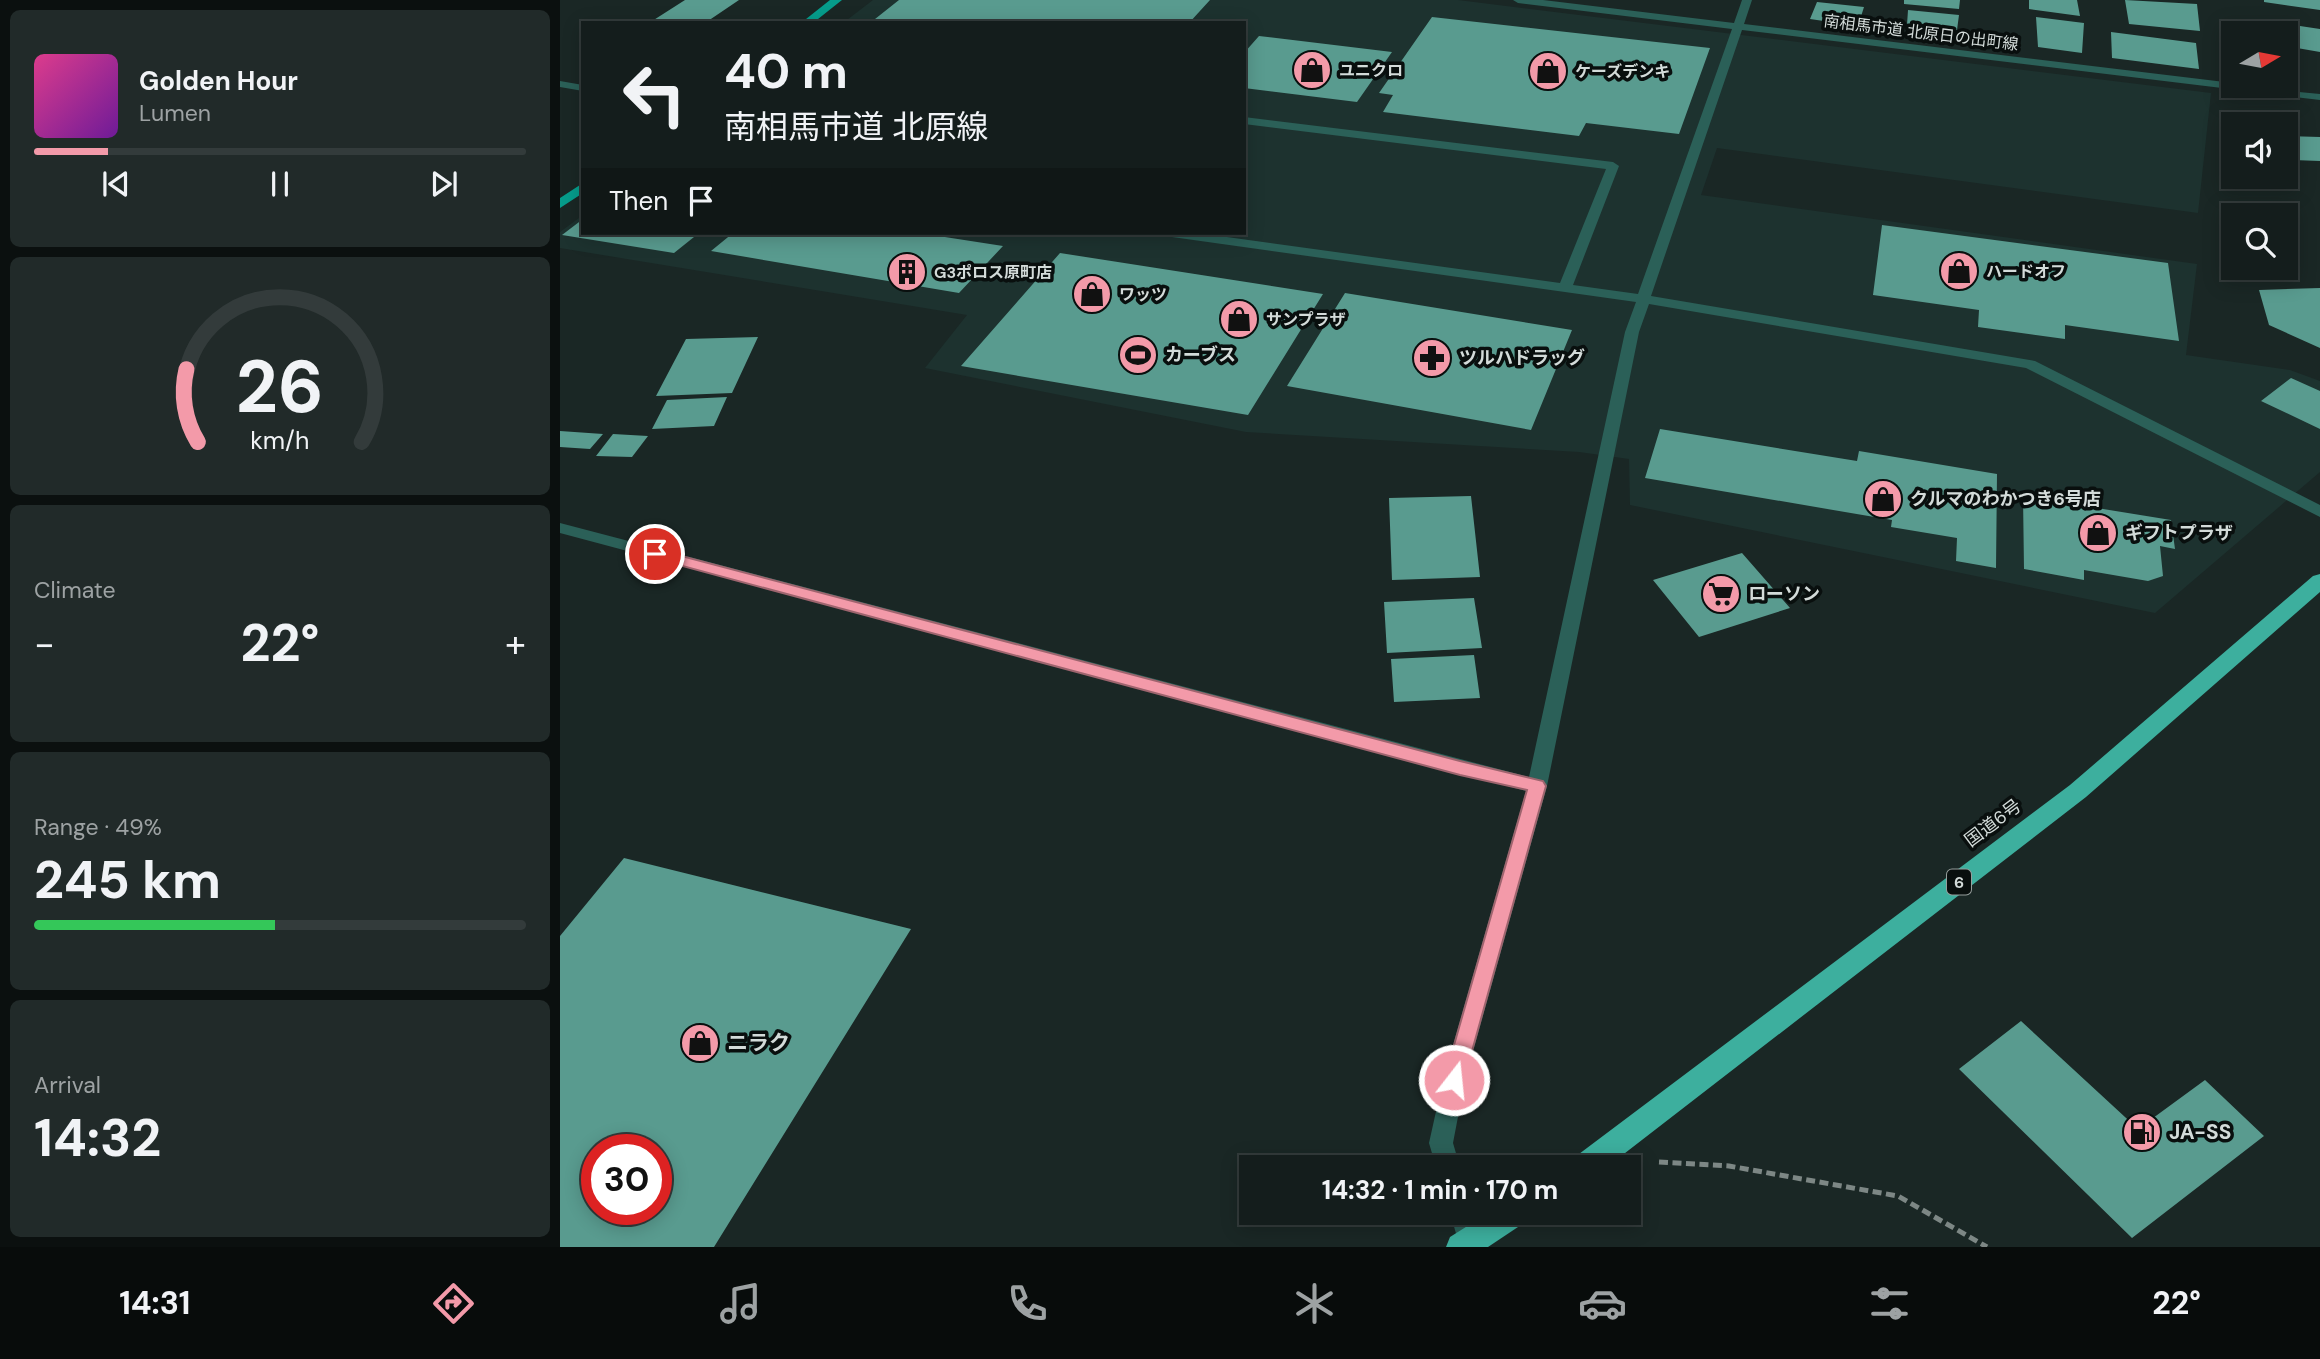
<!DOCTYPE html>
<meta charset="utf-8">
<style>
:root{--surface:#141d1c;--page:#212a29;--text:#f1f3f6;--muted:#9da2a3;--line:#333b3b;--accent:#f39aa9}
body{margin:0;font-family:"DM Sans","Noto Sans JP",sans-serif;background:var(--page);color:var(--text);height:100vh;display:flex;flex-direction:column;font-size:26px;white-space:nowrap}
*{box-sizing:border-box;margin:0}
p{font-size:23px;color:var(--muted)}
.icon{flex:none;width:38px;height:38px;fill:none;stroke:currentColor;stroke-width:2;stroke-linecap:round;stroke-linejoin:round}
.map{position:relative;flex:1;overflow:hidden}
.sheet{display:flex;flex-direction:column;gap:10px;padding:10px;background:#0b100f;width:560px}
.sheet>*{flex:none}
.hud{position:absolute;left:21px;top:21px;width:665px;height:214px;border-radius:0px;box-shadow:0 4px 18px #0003,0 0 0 2px var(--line);background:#141d1c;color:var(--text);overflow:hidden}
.needle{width:46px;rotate:80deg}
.tools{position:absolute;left:1661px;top:21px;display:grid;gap:14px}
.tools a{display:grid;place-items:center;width:77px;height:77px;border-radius:0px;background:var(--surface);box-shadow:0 4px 18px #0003,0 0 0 2px var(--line);font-size:35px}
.speed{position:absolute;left:21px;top:1134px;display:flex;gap:14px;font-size:35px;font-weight:700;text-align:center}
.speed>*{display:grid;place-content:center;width:91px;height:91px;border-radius:50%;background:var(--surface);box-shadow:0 4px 18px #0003,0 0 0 2px var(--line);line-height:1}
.speed .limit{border:10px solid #d22;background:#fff;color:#111}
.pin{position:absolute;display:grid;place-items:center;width:60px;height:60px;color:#fff;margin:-30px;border:4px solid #fff;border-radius:50%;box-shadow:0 2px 7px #0007}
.me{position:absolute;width:77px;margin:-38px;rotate:16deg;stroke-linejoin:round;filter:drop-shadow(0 0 5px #0008)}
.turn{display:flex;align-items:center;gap:24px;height:147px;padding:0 28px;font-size:32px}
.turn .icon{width:91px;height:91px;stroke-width:2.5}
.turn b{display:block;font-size:49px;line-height:60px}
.then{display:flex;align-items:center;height:66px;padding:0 28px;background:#0003;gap:14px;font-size:26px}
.big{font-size:52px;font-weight:700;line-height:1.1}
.sheet .widget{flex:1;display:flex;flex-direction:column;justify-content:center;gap:10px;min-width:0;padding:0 24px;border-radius:10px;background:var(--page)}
.sheet .dial{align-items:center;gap:0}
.dial svg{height:182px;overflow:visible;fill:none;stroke:var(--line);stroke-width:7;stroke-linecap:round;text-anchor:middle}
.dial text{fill:var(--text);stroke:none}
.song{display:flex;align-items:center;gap:21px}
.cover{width:84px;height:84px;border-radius:10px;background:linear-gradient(135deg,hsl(330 70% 55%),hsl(280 70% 35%))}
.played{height:7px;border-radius:4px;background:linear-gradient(90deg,var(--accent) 15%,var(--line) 15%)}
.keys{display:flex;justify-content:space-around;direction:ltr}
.heat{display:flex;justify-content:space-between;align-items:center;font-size:38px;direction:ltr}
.charge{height:10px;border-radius:5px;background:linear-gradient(90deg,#34c759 49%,var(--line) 0)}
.trip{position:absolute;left:679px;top:1155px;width:402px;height:70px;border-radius:0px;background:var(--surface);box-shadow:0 4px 18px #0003,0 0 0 2px var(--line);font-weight:700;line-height:70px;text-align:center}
.dock{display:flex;height:112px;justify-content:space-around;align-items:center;background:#080c0b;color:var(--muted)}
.dock .icon{width:49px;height:49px}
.dock .on{color:var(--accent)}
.dock b{font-size:32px;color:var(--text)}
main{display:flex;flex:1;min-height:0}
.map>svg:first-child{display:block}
</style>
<main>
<section class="sheet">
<div class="widget">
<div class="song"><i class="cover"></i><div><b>Golden Hour</b><p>Lumen</p></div></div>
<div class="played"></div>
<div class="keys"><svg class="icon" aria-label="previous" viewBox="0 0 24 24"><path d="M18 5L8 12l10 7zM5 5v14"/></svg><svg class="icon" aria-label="pause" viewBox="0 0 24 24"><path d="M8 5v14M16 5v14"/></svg><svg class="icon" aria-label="next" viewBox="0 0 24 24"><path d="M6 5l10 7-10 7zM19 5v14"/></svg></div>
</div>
<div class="widget dial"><svg viewBox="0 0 100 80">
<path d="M14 69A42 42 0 1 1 86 69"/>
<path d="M14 69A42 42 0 0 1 9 37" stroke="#f39aa9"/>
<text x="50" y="56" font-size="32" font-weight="700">26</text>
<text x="50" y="72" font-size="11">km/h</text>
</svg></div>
<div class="widget"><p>Climate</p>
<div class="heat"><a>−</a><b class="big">22°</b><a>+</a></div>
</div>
<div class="widget"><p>Range · 49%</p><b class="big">245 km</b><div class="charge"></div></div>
<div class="widget"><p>Arrival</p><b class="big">14:32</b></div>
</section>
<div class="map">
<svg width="1760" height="1247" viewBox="0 0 1760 1247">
<rect width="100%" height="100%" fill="#1a2725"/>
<path fill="#1d322f" d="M313,0H898L1651,93L1638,213L1157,148L1141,195L1637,264L1626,355L1730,370L1760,381V472L1595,613L1070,505L1069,459L1019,452L686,432L365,368L407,315L0,248V232L23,215V233H684V23H283Z"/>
<path fill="#599b8f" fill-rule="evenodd" d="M125,0H179L145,23H89Z
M339,0H650L629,23H310Z
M1344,0H1400L1399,9L1344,4Z
M1469,0H1517L1520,16L1469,9Z
M1565,0L1637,4L1640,31L1569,24Z
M1704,0H1760V10L1704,2Z
M1257,2L1304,7L1298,26L1250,19Z
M1348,10L1399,15L1397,30L1347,25Z
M872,17L1150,48L1119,134L1026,123L1019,136L823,112L833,95L819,93Z
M1476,17L1524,23L1522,53L1478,47Z
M1740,26L1760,29V52L1737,48Z
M1551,32L1636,43L1639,69L1552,58Z
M699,36L832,52L797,102L684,88V53Z
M1726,38L1729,39L1731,78L1726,77Z
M1726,136L1760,137V161L1733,160L1726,149Z
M23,219V233H139L114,253L2,235Z
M1322,225L1608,263L1619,341L1505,325V339L1418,327L1419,310L1313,295Z
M173,233H359L443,246L399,293L151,251Z
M500,253L763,294L688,415L401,366Z
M1760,288V348L1709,325L1699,290Z
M785,293L1012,330L971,430L727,386Z
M198,337L172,393L96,396L126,339Z
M1731,378L1760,391V429L1701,401Z
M167,397L154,426L92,429L107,400Z
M1100,429L1297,461L1299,451L1437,474L1436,568L1396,561L1397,538L1331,527L1332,520L1085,478Z
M0,431L43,434L30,449L0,447Z
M53,434L88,436L72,457L36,456Z
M911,496L920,577L832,580L829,498Z
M1463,496L1611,520L1615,549L1600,546L1603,576L1588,581L1524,570V580L1464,569Z
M1182,553L1230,608L1139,637L1093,580Z
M914,598L922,648L827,653L824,602Z
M914,655L920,698L834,702L831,659Z
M64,858L351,929L154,1247H0V936ZM37,1150H96V1209H37Z
M1461,1021L1578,1129L1645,1080L1704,1136L1572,1238L1399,1069Z"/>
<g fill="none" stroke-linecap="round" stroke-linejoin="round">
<path stroke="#7d8785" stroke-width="5" stroke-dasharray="9 4.5" stroke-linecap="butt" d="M1099,1162L1169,1166L1338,1196L1427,1247"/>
<path fill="#2b6058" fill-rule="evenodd" d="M953,0H983L1174,23L1182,0H1192L1184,24L1673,83V86L1760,94V100L1182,30L1091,296L1475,361L1760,505V517L1466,368L1089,304L1079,332L987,786L905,1080L893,1143L900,1167H876L869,1143L883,1080L966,791L0,533V523L969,777L1065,332L1076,302L612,237L606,233H638L1000,283L1046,169L684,124V117L1053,162L1059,166L1013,285L1078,294L1172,29L958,3Z
M0,81L23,85V91L0,87Z
M890,1213H914L922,1241L920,1247H900Z"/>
<path fill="#069c8b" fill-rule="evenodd" d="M270,0H282L253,23H241Z
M23,183V193L0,208V198Z"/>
<path fill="#3daf9e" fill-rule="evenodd" d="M1760,574V592L1526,797L1047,1167H1011L1015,1157L1510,785L1753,576Z
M928,1213H969L964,1223L928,1247H886L890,1237Z"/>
</g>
<path fill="#f39aa9" stroke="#9e646e" stroke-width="2" d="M95,549L900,761L983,781L986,786L902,1087L894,1090L887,1087L884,1080L967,790L900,775L89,557L87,554L89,550Z"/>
<defs>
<symbol id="shop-disc" viewBox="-11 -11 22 22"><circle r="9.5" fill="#f39aa9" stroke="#090f0e"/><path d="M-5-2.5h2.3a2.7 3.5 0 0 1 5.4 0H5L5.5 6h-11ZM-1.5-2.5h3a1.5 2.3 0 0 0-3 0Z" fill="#111"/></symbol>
<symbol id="building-disc" viewBox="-11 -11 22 22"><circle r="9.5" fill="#f39aa9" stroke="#090f0e"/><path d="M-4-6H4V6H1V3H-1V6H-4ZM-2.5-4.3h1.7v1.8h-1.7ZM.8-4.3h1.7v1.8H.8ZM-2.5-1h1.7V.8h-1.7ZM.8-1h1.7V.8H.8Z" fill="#111"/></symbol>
<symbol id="stadium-disc" viewBox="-11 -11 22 22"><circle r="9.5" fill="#f39aa9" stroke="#090f0e"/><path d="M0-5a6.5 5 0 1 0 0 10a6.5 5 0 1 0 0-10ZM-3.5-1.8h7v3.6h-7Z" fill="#111"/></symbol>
<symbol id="pharmacy-disc" viewBox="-11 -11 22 22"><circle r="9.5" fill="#f39aa9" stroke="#090f0e"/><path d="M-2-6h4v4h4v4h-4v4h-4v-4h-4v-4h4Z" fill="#111"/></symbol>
<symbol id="supermarket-disc" viewBox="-11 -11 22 22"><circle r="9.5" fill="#f39aa9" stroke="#090f0e"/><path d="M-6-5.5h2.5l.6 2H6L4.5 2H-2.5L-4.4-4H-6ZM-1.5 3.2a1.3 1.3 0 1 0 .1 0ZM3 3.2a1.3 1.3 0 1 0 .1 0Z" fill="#111"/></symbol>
<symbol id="fuel-disc" viewBox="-11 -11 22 22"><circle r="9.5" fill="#f39aa9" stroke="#090f0e"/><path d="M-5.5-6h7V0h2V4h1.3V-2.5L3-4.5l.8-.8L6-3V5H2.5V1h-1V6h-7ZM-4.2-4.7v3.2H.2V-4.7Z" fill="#111"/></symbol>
</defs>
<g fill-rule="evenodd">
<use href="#shop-disc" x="730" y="48" width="44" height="44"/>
<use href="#shop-disc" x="966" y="49" width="44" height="44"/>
<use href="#shop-disc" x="1377" y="249" width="44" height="44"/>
<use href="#building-disc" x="325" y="250" width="44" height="44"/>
<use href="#shop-disc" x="510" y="272" width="44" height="44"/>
<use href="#shop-disc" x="657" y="297" width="44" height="44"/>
<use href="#stadium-disc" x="556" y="333" width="44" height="44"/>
<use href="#pharmacy-disc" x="850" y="336" width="44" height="44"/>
<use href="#shop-disc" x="1301" y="477" width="44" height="44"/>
<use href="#shop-disc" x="1516" y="511" width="44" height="44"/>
<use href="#supermarket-disc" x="1139" y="572" width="44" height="44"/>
<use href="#shop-disc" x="118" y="1021" width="44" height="44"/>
<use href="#fuel-disc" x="1560" y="1110" width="44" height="44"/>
</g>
<g text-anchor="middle" stroke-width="7" stroke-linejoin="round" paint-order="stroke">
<g font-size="16" fill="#d3dbd9" stroke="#090f0e">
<text transform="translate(1361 32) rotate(7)" y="6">南相馬市道 北原日の出町線</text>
</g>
<g font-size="16" font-weight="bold" fill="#d3dbd9" stroke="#090f0e" text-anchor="start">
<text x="779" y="76">ユニクロ</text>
<text x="1015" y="77">ケーズデンキ</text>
<text x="1426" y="277">ハードオフ</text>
<text x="374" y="278">G3ポロス原町店</text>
<text x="559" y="300">ワッツ</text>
<text x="706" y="325">サンプラザ</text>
</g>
<rect fill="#090f0e" stroke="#969e9c" stroke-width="2" x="1387" y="869.5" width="24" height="25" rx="5"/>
<g font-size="16" font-weight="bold" fill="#d3dbd9">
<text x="1399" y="888">6</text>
</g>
<g font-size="18" font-weight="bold" fill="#d3dbd9" stroke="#090f0e" text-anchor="start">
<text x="605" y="361">カーブス</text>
<text x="899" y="364">ツルハドラッグ</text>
<text x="1350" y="505">クルマのわかつき6号店</text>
<text x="1565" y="539">ギフトプラザ</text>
<text x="1188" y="600">ローソン</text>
</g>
<g font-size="18" fill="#d3dbd9" stroke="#090f0e">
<text transform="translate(1433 823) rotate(-37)" y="6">国道6号</text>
</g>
<g font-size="21" font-weight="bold" fill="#d3dbd9" stroke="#090f0e" text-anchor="start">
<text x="167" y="1050">ニラク</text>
<text x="1609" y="1139">JA-SS</text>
</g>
</g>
</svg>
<div class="tools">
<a><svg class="needle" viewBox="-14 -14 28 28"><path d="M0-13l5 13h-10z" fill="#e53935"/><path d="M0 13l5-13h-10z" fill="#9da2a3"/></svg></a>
<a><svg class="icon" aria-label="sound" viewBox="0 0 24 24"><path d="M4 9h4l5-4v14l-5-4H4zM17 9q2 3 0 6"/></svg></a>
<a><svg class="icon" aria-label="search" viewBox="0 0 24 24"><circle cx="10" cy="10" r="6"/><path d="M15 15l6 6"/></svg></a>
</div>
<div class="speed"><div class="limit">30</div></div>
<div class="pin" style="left:95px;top:554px;background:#d93025"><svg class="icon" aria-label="arrive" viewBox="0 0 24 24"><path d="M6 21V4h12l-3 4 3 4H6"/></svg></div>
<svg class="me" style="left:894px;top:1080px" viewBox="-20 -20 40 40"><circle r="17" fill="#f39aa9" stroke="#fff" stroke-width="3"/><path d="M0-11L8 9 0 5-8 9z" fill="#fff"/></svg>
<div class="trip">14:32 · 1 min · 170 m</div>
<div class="hud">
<div class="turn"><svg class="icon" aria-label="left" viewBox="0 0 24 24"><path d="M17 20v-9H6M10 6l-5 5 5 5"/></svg><div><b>40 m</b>南相馬市道 北原線</div></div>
<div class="then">Then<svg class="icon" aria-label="arrive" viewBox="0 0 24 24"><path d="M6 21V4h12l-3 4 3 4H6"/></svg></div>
</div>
</div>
</main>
<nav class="dock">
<b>14:31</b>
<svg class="icon on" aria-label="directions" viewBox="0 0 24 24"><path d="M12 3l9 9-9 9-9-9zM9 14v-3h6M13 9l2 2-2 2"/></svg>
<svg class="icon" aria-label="music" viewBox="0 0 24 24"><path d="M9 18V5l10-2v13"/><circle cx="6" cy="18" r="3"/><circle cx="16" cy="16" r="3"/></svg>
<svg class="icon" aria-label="phone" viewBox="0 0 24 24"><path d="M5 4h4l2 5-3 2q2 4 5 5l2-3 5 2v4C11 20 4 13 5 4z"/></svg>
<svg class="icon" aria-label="climate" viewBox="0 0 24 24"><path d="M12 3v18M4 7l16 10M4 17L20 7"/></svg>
<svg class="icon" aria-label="car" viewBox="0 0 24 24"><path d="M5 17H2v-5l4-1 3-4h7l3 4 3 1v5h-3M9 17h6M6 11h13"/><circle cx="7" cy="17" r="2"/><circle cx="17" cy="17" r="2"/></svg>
<svg class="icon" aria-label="filters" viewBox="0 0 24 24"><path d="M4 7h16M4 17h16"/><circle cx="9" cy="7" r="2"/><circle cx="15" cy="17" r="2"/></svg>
<b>22°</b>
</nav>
